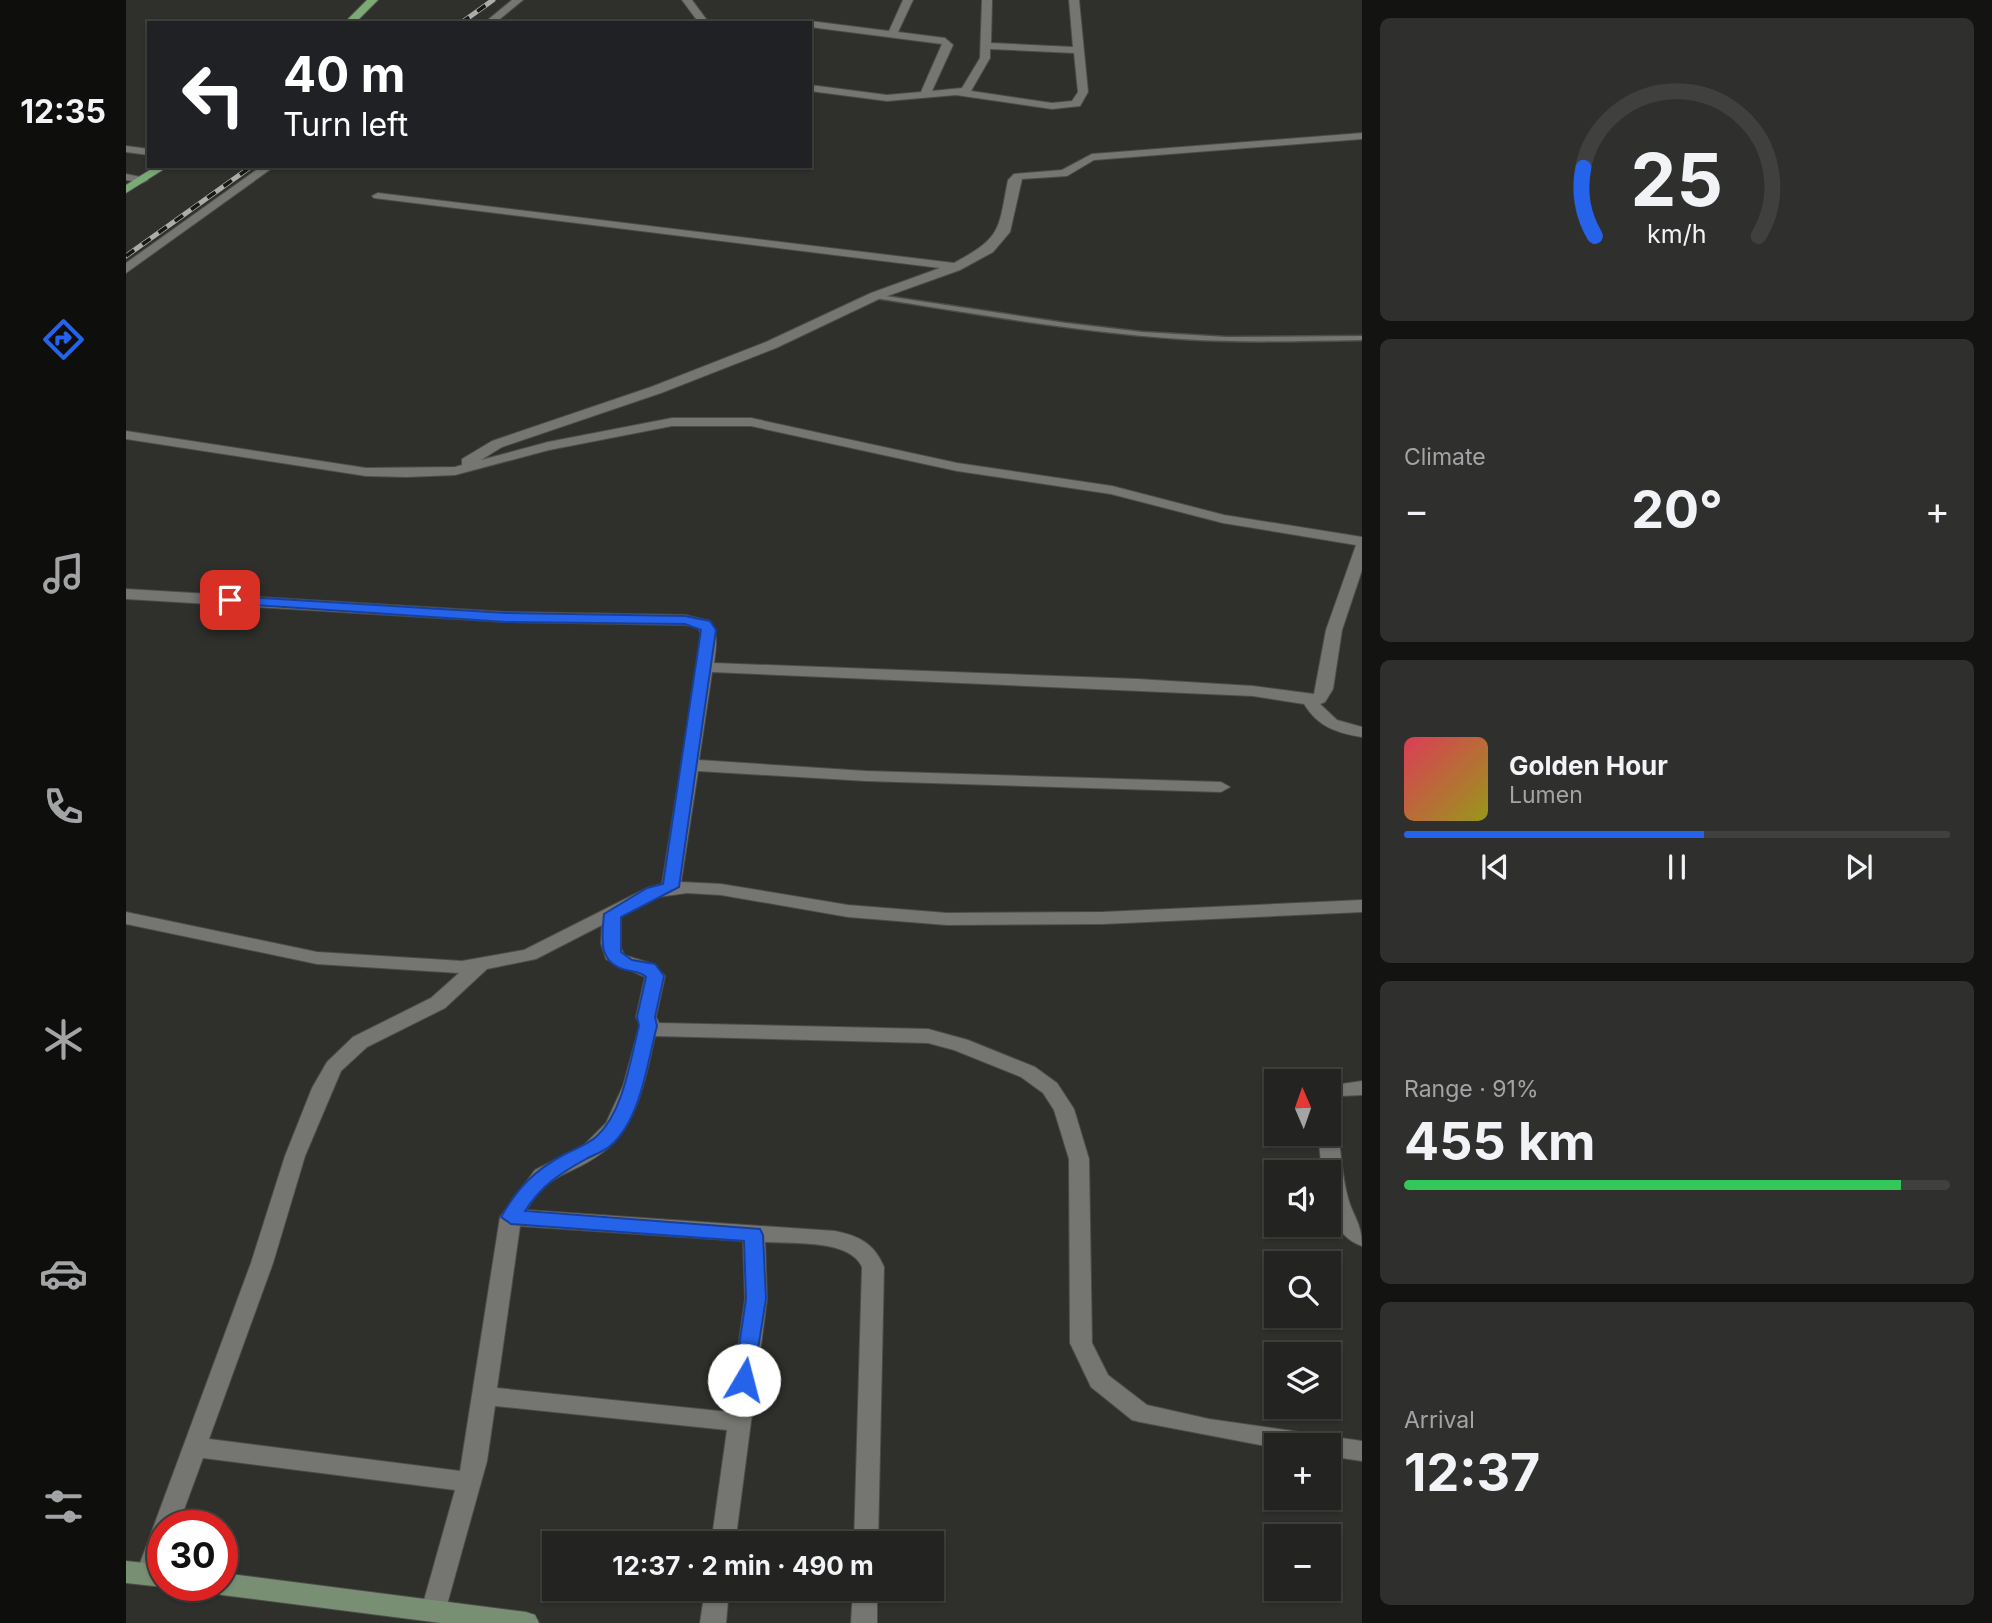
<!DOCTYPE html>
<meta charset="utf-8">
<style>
:root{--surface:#232321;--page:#2f2f2e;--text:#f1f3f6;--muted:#a3a4a5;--line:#40403f;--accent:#2563eb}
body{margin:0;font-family:Inter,sans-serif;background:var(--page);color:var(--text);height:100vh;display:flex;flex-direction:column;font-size:26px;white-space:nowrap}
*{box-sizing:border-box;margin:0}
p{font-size:23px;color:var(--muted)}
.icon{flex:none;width:38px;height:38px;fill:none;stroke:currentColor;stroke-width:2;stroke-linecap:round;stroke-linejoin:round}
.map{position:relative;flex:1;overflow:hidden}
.drawer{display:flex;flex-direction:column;gap:18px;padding:18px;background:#131312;width:630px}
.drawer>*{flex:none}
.guide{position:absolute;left:21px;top:21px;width:665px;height:147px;border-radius:0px;box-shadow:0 2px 5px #0004,0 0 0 2px var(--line);background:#202124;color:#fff;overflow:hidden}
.needle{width:46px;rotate:358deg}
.buttons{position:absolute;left:1138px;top:1069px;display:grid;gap:14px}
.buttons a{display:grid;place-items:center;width:77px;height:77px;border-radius:0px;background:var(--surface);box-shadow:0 2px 5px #0004,0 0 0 2px var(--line);font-size:35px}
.speed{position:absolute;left:21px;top:1510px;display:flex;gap:14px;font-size:35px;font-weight:700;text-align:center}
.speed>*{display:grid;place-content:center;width:91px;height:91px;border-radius:50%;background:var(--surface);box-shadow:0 2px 5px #0004,0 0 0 2px var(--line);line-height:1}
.speed .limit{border:10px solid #d22;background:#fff;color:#111}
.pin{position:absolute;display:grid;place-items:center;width:60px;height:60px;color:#fff;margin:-30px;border-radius:14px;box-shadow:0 4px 10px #0006}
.me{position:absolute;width:77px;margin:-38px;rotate:8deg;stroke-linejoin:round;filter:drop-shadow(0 0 5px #0008)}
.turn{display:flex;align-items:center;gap:24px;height:147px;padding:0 21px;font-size:32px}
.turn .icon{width:91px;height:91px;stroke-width:2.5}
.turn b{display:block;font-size:49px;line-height:60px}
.big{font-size:52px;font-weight:700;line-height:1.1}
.drawer .tile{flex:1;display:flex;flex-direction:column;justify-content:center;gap:10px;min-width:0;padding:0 24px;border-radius:10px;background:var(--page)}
.drawer .dial{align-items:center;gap:0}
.dial svg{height:182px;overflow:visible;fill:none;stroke:var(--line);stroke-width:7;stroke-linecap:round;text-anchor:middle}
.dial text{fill:var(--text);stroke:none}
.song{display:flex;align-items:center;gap:21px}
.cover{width:84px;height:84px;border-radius:10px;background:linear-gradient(135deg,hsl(350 70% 55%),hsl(60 70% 35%))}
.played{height:7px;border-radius:4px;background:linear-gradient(90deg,var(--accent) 55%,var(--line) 55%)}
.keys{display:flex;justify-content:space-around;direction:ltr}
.heat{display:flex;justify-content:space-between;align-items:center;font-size:38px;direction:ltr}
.charge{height:10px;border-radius:5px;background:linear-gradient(90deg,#34c759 91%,var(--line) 0)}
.trip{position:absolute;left:416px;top:1531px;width:402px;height:70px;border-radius:0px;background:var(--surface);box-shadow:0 2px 5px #0004,0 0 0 2px var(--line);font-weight:700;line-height:70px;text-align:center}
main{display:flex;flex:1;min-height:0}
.tab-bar{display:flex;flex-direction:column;width:126px;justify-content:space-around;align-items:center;background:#0e0e0d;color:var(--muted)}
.tab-bar .icon{width:49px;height:49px}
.tab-bar .selected{color:var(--accent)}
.tab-bar b{font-size:32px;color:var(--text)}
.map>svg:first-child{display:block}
</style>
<main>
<nav class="tab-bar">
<b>12:35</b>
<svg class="icon selected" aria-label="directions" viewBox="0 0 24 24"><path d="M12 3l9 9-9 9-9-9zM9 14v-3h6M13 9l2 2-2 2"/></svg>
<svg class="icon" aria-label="music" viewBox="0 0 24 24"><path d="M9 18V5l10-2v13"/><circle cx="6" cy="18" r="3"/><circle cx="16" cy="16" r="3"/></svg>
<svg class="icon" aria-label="phone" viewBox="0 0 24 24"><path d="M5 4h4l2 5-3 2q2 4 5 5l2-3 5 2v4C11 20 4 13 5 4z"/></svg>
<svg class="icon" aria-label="climate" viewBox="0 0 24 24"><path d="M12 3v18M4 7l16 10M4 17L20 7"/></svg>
<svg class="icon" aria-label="car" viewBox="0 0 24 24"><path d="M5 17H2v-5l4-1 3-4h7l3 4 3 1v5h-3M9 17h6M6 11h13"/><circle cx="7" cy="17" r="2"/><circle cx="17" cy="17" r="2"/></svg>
<svg class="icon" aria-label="filters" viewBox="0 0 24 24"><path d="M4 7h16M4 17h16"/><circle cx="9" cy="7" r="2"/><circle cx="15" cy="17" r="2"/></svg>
</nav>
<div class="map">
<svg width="1236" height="1623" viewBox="0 0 1236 1623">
<rect width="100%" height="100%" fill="#2f2f2c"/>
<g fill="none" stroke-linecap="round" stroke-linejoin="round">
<defs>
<path id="service" d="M746,294L940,323L1017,332L1101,337L1236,336V340C1176,341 1115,343 1055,339C952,332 851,314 749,298L745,296Z"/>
<path id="minor" d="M386,0H397L369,23H358Z
M556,0H566L583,23H573Z
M777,0H787L772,32L819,38L827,45L806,91L836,88L854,58L856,0H866L865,43L947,47L943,0H953L962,92L954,106L926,109L830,95L761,101L684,91V85L761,95L795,92L816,44L684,27V23H680L684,21L763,31ZM864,49L948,53L952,92L946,101L926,103L845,91L864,58Z
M630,20H675L680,23H625Z
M1236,133V139L968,160L941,176L896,179L884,232L867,252L834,270L753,299L650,348L535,393L376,447L355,460L422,442L546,418H625L831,463L986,486L1098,515L1236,537V570L1216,630L1207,689L1199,702L1194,704L1211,720L1236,727V737C1211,733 1192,727 1178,704L1127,696L586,672L573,760L740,771L1095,782L1104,787L1095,792L740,781L572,771L555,882L595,884L722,905L821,913L977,912L1236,900V912L977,924L821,925L722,917L595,895L561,893L532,897L495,916L493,943L498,955L527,964L539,976L530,1017L533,1023L802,1029L842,1040L909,1067L931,1083L948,1109L963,1159L966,1343L982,1375L1021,1405L1083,1419L1236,1441V1461L1202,1456V1446H1150V1448L1014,1422L1006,1420L965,1387L944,1343L943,1159L928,1110L917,1093L895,1077L828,1050L802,1043L529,1036C520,1076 512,1126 477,1152C443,1178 427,1168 400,1210L709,1231C733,1236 748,1243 758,1267L752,1544H728L736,1267C724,1239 666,1244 639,1242L641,1299L609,1544H585L601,1430L369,1406L361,1461L317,1619L308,1622L299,1619L295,1611L329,1490L77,1458L52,1526H37V1568L31,1581L22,1585L13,1581L10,1574L125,1263L159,1156L186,1088L201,1062L227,1037L305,998L333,973L191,964L0,924V912L191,952L336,961L398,950L521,888L536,884L576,636L572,627L559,625L380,622L0,599V589L380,612L559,615L584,621C593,636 590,645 588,663L1011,679L1127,686L1188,694L1200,630L1230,545L1097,523L985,494L831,471L625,426H546L423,450L329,475L281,477L240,476L0,439V431L240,468L329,467L336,465V459L366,441L525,387L640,342L745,293L814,268L248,198L246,196L252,193L828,263C876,237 872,231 882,180L888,174L936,170L966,154ZM476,925L475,943L480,959L519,977L510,1017L514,1024L497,1086L480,1123L458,1145L409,1170L374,1217L334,1471L83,1439L147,1263L179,1156L215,1071L241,1047L319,1008L361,969L410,959ZM394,1226L617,1241L619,1299L603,1412L371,1388Z
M0,146L23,149V155L0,152Z
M136,166H149L0,273V263Z
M0,174L20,178L22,180L16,183L0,180Z
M1236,1081V1095L1216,1096L1202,1101V1086Z
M1202,1126L1209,1128L1212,1133C1215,1153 1216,1174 1221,1194C1226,1216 1236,1222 1236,1246C1205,1236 1202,1200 1202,1172H1196L1192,1134H1202Z
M579,1589H603L600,1623H574Z
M727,1589H751V1623H725Z"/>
<path id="secondary" d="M0,1561L37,1565V1586H40L37,1587L0,1583Z
M96,1573L400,1612L409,1615L413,1623H315L96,1595L87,1592L84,1586H96Z"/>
<path id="primary" d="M241,0H252L229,23H218Z
M30,166H43L0,193V185Z"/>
</defs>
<use href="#service" stroke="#4c4c49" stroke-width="3"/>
<use href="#minor" stroke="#4c4c49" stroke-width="2"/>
<use href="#secondary" stroke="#4c4c49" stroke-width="2"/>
<use href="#primary" stroke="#4c4c49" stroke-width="2"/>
<use href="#service" fill="#757571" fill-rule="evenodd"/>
<use href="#minor" fill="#757571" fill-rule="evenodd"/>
<use href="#secondary" fill="#788f73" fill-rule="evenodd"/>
<use href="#primary" fill="#7aaa76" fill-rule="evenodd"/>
<defs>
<path id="rail" d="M335,23L367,0
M0,256L126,166"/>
</defs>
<use href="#rail" stroke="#acacaa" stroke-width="5"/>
<use href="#rail" stroke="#171715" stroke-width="3.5" stroke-dasharray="10" stroke-linecap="butt"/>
</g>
<path fill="#2563eb" stroke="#184099" stroke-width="2" d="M104,596L380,613L559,616L584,621L590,630L553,887L495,917V952L506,960L529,964L538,976L529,1017L531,1026C521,1063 515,1120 484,1146C477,1152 467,1155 460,1159C433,1174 416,1185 399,1211L634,1229L637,1235L640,1299L626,1386H611L608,1380L620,1299L618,1241L385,1224L375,1217C392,1187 409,1170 439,1154C449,1149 463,1144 471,1136C498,1111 504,1060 513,1026L511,1017L520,977C514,971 508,972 500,970C471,963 476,937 478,914L521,888L537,884L575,630L559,624L380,622L99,603L97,600Z"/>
</svg>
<div class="buttons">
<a><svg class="needle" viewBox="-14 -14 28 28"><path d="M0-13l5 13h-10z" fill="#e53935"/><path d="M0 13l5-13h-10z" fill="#a3a4a5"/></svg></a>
<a><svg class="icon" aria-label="sound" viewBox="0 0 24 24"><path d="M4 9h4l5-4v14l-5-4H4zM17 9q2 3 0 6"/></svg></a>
<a><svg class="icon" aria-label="search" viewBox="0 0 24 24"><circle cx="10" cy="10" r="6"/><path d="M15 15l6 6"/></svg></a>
<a><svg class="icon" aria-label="layers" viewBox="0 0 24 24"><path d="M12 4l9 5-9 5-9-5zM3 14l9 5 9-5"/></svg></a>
<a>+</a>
<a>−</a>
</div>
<div class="speed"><div class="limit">30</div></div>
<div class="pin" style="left:104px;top:600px;background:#d93025"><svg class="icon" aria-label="arrive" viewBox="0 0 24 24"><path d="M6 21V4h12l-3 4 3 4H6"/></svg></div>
<svg class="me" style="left:618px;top:1380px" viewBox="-20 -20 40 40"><circle r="19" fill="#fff"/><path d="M0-13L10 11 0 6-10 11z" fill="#2563eb"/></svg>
<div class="trip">12:37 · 2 min · 490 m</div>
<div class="guide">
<div class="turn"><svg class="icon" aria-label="left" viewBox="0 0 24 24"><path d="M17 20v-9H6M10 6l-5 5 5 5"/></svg><div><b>40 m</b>Turn left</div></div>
</div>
</div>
<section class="drawer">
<div class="tile dial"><svg viewBox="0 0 100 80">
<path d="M14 69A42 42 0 1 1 86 69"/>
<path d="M14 69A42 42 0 0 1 9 39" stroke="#2563eb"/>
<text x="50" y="56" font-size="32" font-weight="700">25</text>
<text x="50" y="72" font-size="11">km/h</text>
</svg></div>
<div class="tile"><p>Climate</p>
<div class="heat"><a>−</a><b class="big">20°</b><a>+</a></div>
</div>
<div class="tile">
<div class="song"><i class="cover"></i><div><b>Golden Hour</b><p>Lumen</p></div></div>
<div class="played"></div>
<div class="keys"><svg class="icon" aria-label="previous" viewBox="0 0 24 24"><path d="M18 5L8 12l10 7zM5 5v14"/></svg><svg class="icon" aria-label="pause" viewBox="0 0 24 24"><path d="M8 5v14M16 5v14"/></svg><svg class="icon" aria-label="next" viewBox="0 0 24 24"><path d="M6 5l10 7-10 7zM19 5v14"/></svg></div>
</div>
<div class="tile"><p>Range · 91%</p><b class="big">455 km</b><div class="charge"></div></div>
<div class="tile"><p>Arrival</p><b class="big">12:37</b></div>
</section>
</main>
